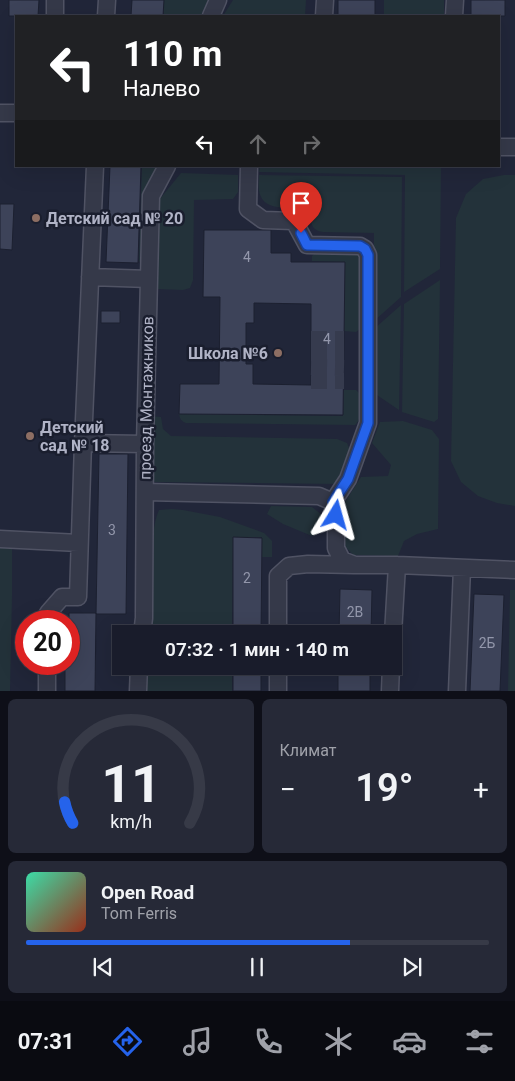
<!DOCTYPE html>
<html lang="ru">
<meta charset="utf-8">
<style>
:root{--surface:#191c2b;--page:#262937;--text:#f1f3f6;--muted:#9fa1a9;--line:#373a47;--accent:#2563eb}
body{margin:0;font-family:Roboto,sans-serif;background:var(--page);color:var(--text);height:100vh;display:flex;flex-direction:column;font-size:19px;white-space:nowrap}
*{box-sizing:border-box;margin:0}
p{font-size:16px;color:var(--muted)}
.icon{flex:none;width:28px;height:28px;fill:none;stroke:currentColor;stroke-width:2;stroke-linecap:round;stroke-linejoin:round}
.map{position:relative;height:691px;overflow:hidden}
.panel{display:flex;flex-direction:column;gap:8px;padding:8px;background:#0e0f18;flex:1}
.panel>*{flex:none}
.top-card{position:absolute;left:15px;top:15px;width:485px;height:152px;border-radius:0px;box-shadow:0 5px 20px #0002,0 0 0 1px var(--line);background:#202124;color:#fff;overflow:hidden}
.speed{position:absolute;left:15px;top:610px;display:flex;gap:10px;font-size:25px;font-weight:700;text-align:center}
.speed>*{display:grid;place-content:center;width:65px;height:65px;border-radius:50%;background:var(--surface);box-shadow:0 5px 20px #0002,0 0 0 1px var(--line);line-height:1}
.speed .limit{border:8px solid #d22;background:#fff;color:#111}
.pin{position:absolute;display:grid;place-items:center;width:42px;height:42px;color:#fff;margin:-51px -21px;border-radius:50% 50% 50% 0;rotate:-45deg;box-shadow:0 0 5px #0007}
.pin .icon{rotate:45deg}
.me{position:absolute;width:55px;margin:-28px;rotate:8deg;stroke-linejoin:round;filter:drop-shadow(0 0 4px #0008)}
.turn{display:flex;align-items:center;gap:18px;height:105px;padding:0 25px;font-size:22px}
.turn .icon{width:65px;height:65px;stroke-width:2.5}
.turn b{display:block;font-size:35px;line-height:42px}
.lanes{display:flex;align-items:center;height:48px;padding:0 25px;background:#0003;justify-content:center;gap:25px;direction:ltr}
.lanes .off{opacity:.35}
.big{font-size:38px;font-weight:600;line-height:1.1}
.panel .widget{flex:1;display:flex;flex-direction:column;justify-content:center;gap:8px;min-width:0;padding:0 18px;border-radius:8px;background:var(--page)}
.panel .dial{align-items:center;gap:0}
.dial svg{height:130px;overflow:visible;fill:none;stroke:var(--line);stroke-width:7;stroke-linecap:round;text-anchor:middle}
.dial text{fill:var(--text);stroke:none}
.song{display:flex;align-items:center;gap:15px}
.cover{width:60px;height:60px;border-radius:8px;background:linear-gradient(135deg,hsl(160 70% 55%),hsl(10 70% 35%))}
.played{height:5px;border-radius:2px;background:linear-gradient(90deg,var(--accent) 70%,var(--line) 70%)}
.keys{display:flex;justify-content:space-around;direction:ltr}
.heat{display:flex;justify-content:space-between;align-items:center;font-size:28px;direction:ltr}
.panel .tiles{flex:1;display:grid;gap:8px;grid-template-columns:1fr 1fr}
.widget:last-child{grid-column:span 2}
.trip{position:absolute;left:112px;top:625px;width:290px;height:50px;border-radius:0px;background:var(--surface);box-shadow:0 5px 20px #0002,0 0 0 1px var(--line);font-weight:600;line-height:50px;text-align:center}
.tab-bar{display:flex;height:80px;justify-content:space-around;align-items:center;background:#0a0b11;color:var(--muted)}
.tab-bar .icon{width:35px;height:35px}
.tab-bar .active{color:var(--accent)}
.tab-bar b{font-size:22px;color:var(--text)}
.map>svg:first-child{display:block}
</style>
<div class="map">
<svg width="515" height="691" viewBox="0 0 515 691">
<rect width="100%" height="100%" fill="#212639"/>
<path fill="#23323a" d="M164,0H208L201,16H164Z
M233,0H306L305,16H223Z
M384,0H444V16H384Z
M142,166H158L148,191L142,259L139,262Z
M260,166H441L440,269L404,292L405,175L259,172Z
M181,173L238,175V192L233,199L194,200L193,280L190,288L183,290L157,289L159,200Z
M259,175L402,177L401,297L374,321V233L323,232C307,229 314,221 308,210C292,204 264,215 259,191C258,186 259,180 259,175Z
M504,175H515V506L497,503L478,496L461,482L451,461L456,218L466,194L483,179Z
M315,253L357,254L360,256L361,328L356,332L344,331L345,262L312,261V256Z
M440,280L438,419L434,422L402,412L404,304Z
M401,305L399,410L374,393V329Z
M344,390H356L360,394C360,404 363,418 355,425L186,423C181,421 180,419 179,414L343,416Z
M149,416L161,417L163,429L171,436L337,439L347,443L351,453L338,484L155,482L149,478Z
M403,421L432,430L439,439L438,529L417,534L404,541L398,556L353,555L344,545L345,502L361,477L388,476L391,465L372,443L380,422Z
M271,506L312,507L322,515V532L312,536L283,524L267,514Z
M172,509L183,510L220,517L264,533L272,541V557H262V537H233L232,634H149C152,609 152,585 152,560C153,543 152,526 159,510Z
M0,540L12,546V596L10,691H0Z
M510,590H515V691H508Z
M146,666H232V691H146Z"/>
<path fill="#3d4359" stroke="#1c2030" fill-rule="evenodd" d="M9,0H39L38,16H9Z
M132,0H164L163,16H131Z
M338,0H375V16H338Z
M471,0H505V16H471Z
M110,166H141L138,263L106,262Z
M0,204H14L12,250L0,249Z
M204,230H271V253H291V262H345L343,415L179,414L180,384H219L220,297H203ZM254,303L311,304V385L253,384V364H246V323H254Z
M101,311H120V323H101Z
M99,454H128L126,614H96Z
M233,537L262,538L261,634H233Z
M340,589L372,590L371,634H339Z
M474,594L504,595L500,691H470Z
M69,613H96L95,691H65V664H69Z
M233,666H261V691H233Z
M338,666H370V691H338Z"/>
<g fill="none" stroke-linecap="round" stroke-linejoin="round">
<path stroke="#363b4e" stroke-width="16" stroke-dasharray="16 8" stroke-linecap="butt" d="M311,339H344
M311,353H344
M311,367L344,368
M311,381H344"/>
<defs>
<path id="minor" d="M55,16V0
M106,16L107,0
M211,16L218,0
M324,16L325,0
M454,16L455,0
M0,113H16
M499,147H515
M249,166L248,209L263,220L294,221L307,245L360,246L365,249L368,255V423L348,479L333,502
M90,277L149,279
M83,443L145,444
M145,492L319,496L333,502L336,515V548L342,560L355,565H397L515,570
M0,539L79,543
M48,621V613L62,597H78L83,443L95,166
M142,634L144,618L145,444L151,196L167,166
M278,634V576L289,566L308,564L354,565
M393,634L397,565
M278,666V691
M47,691V664
M138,691L139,666
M390,691L391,666
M457,691L462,568"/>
</defs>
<use href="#minor" stroke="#505364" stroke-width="19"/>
<use href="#minor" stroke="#353949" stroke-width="16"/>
</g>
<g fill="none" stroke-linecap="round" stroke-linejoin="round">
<defs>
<path id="route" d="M301,233L307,245L360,246L365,249L368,255V423L348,479L333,502L336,515"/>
</defs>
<use href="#route" stroke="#184099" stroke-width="12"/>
<use href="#route" stroke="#2563eb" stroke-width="9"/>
</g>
<g fill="#8d6e63" stroke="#1a1e2e" stroke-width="2">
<circle cx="36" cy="218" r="5"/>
<circle cx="278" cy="353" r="5"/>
<circle cx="30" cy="436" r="5"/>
</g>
<g text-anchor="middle" stroke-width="5" stroke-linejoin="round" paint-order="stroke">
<g font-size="14" fill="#9397ab">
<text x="247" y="262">4</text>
<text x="327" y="344">4</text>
<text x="112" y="535">3</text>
<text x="247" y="583">2</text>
<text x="355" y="617">2В</text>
<text x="487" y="648">2Б</text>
</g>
<g font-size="16" font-weight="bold" fill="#b0b3c6" stroke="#1a1e2e" text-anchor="start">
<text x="46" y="224">Детский сад № 20</text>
<text x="268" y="359" text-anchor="end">Школа №6</text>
<text x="40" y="433">Детский<tspan x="40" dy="18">сад № 18</tspan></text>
</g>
<g font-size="16" fill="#b0b3c6" stroke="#1a1e2e">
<text transform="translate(146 398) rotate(-89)" y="6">проезд Монтажников</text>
</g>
</g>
</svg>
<div class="speed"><div class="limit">20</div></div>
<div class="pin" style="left:301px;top:233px;background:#d93025"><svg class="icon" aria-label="arrive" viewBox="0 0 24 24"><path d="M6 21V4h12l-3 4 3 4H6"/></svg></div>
<svg class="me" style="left:336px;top:515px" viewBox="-20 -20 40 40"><path d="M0-17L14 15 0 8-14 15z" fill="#2563eb" stroke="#fff" stroke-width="4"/></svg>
<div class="trip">07:32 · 1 мин · 140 m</div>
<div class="top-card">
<div class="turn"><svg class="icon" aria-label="left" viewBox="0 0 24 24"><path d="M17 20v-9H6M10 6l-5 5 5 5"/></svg><div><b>110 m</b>Налево</div></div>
<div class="lanes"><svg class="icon" aria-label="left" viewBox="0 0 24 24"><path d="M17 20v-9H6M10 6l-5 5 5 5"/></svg><svg class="icon off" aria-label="ahead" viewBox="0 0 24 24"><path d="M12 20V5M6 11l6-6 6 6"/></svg><svg class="icon off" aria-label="right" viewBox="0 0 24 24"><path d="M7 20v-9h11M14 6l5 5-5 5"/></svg></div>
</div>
</div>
<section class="panel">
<div class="tiles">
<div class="widget dial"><svg viewBox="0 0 100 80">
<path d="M14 69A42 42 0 1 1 86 69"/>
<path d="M14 69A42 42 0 0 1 9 56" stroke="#2563eb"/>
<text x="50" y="56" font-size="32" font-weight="700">11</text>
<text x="50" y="72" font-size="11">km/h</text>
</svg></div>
<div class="widget"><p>Климат</p>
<div class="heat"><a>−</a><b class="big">19°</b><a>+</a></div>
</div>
<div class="widget">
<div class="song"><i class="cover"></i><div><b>Open Road</b><p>Tom Ferris</p></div></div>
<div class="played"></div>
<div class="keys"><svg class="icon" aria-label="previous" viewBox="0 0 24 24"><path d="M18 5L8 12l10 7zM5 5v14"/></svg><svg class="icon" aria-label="pause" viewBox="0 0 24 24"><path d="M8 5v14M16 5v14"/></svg><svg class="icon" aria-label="next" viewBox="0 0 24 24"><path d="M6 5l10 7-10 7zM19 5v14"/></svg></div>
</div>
</div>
</section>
<nav class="tab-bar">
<b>07:31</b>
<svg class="icon active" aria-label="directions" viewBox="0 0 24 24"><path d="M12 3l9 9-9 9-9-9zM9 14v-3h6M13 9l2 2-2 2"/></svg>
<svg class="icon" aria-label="music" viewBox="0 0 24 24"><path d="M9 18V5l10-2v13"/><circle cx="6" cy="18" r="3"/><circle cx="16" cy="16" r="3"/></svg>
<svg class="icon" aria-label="phone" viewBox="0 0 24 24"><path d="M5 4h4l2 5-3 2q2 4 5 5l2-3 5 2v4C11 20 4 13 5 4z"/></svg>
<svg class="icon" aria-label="climate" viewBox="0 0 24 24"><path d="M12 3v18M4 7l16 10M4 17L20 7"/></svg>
<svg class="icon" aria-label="car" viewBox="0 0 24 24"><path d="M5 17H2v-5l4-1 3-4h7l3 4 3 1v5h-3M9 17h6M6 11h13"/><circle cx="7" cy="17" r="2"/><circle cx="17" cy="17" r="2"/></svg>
<svg class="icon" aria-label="filters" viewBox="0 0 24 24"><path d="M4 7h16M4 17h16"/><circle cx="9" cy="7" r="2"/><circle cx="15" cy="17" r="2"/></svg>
</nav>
